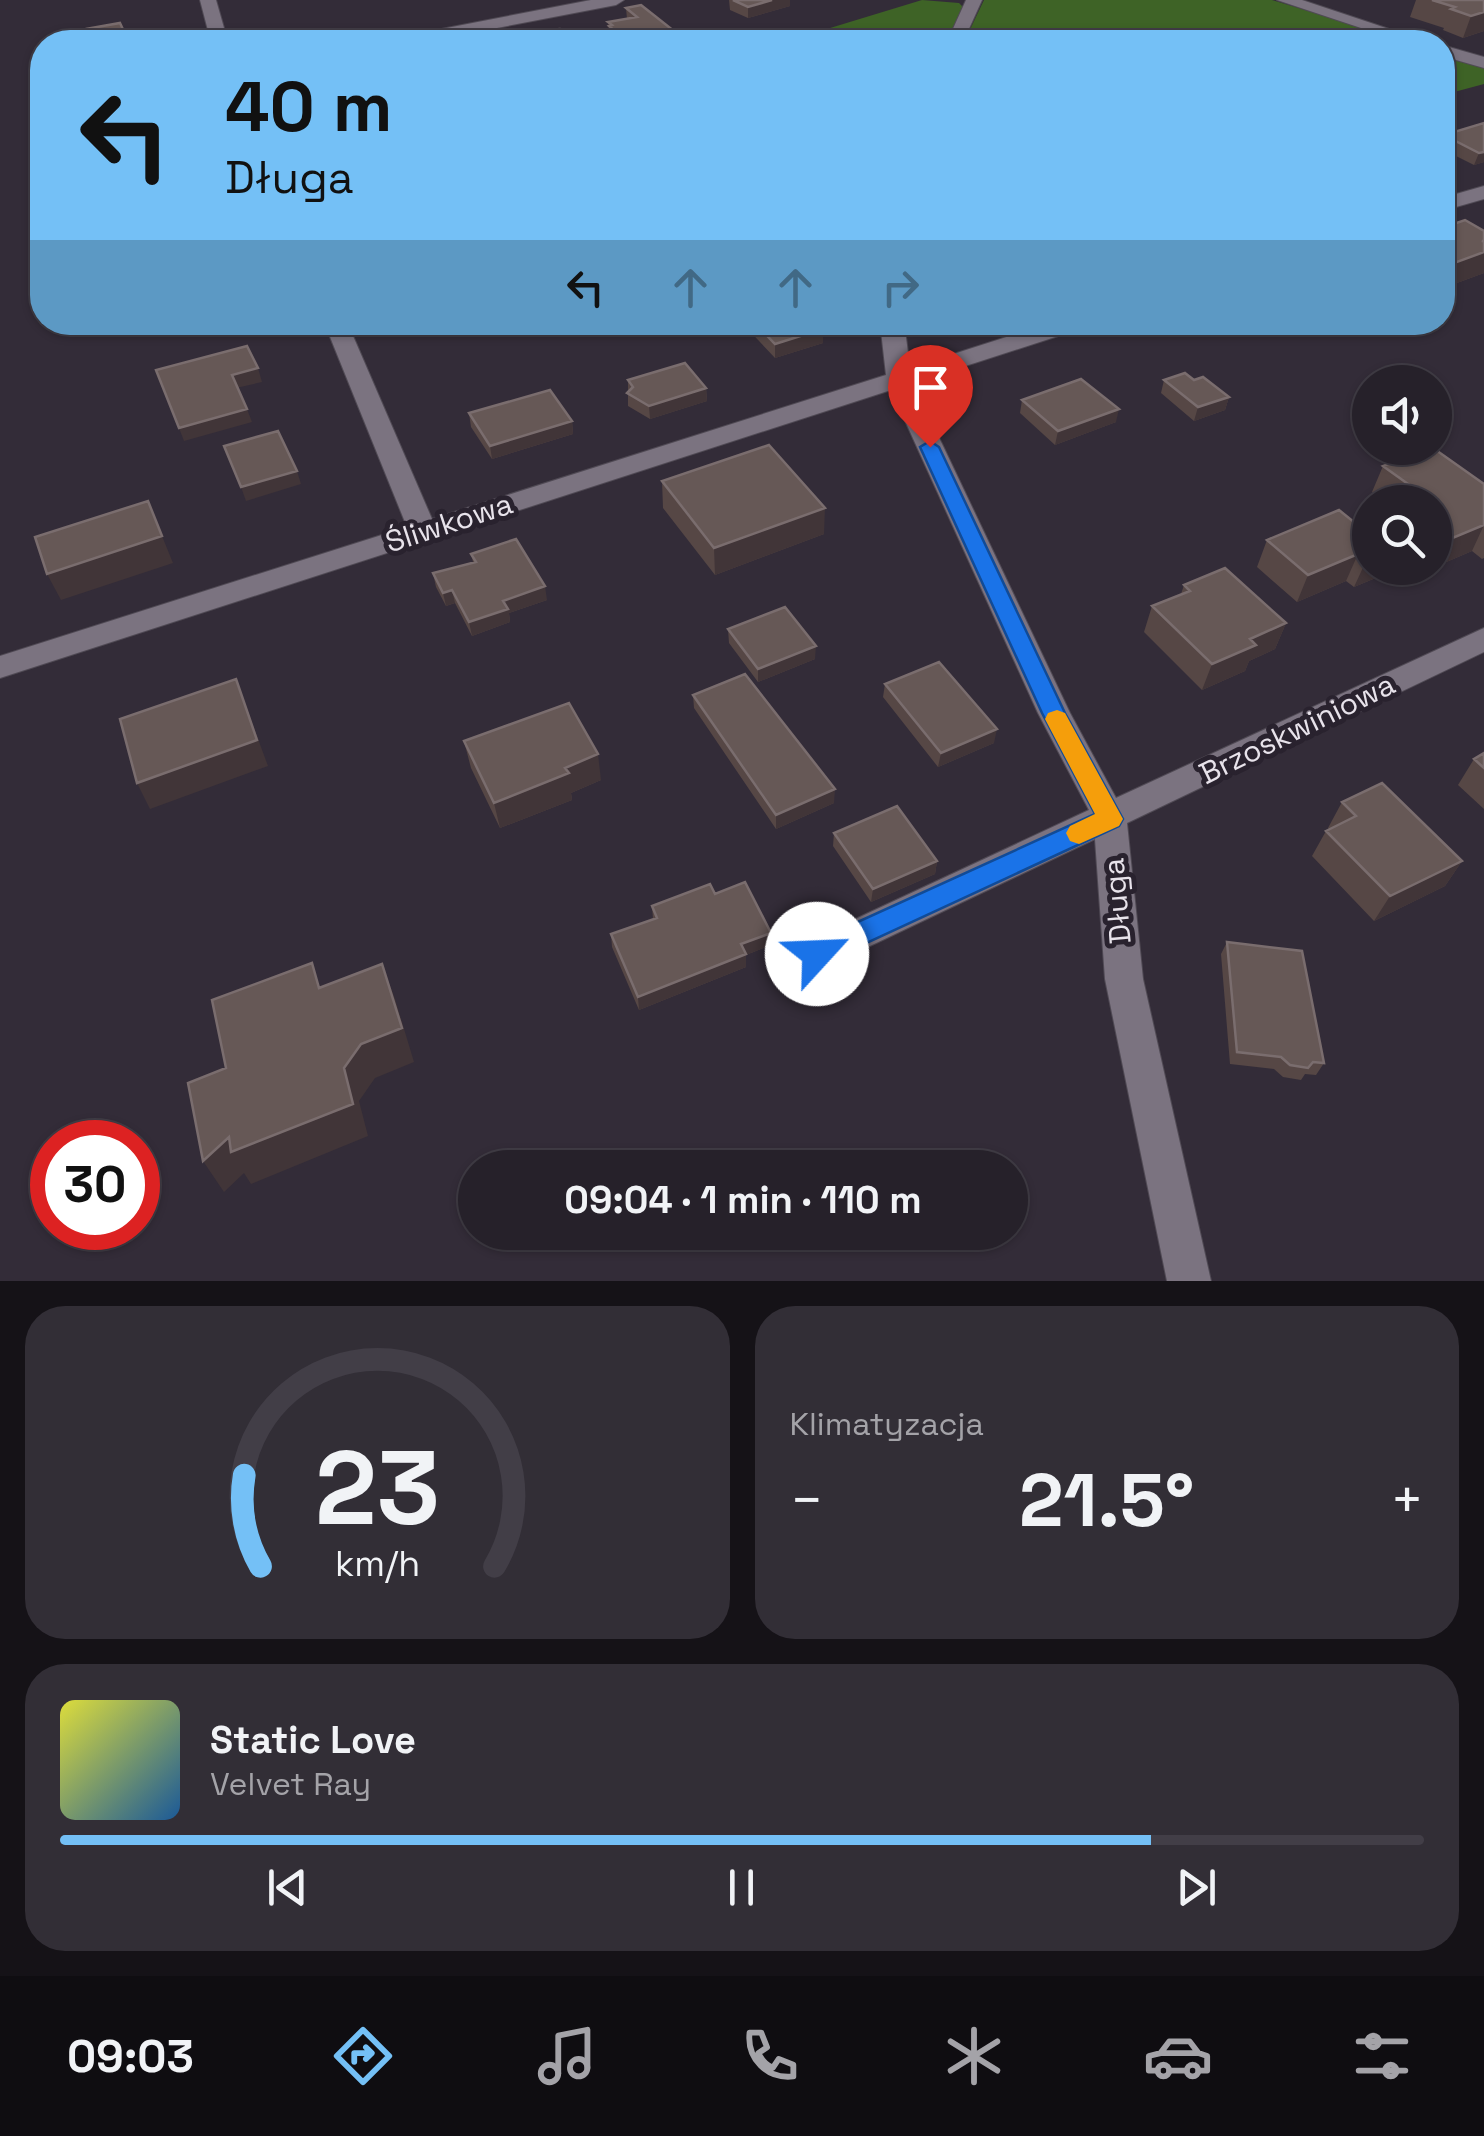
<!DOCTYPE html>
<html lang="pl">
<meta charset="utf-8">
<style>
:root{--surface:#26212a;--page:#322e36;--text:#f1f3f6;--muted:#a4a3a8;--line:#423e47;--accent:#74c0f6}
body{margin:0;font-family:"Space Grotesk",sans-serif;background:var(--page);color:var(--text);height:100vh;display:flex;flex-direction:column;font-size:38px;white-space:nowrap}
*{box-sizing:border-box;margin:0}
p{font-size:32px;color:var(--muted)}
.icon{flex:none;width:55px;height:55px;fill:none;stroke:currentColor;stroke-width:2;stroke-linecap:round;stroke-linejoin:round}
.map{position:relative;height:1281px;overflow:hidden}
.details{display:flex;flex-direction:column;gap:25px;padding:25px;background:#151217;flex:1}
.details>*{flex:none}
.guide{position:absolute;left:30px;top:30px;width:1425px;height:305px;border-radius:40px;box-shadow:0 2px 8px #0004,0 0 0 2px var(--line);background:#74c0f6;color:#111;overflow:hidden}
.tools{position:absolute;left:1352px;top:365px;display:grid;gap:20px}
.tools a{display:grid;place-items:center;width:100px;height:100px;border-radius:50%;background:var(--surface);box-shadow:0 2px 8px #0004,0 0 0 2px var(--line);font-size:50px}
.speed{position:absolute;left:30px;top:1120px;display:flex;gap:20px;font-size:50px;font-weight:700;text-align:center}
.speed>*{display:grid;place-content:center;width:130px;height:130px;border-radius:50%;background:var(--surface);box-shadow:0 2px 8px #0004,0 0 0 2px var(--line);line-height:1}
.speed .limit{border:15px solid #d22;background:#fff;color:#111}
.pin{position:absolute;display:grid;place-items:center;width:85px;height:85px;color:#fff;margin:-102px -42px;border-radius:50% 50% 50% 0;rotate:-45deg;box-shadow:0 0 10px #0007}
.pin .icon{rotate:45deg}
.me{position:absolute;width:110px;margin:-55px;rotate:65deg;stroke-linejoin:round;filter:drop-shadow(0 0 8px #0008)}
.turn{display:flex;align-items:center;gap:35px;height:210px;padding:0 30px;font-size:45px}
.turn .icon{width:130px;height:130px;stroke-width:2.5}
.turn b{display:block;font-size:70px;line-height:85px}
.lanes{display:flex;align-items:center;height:95px;padding:0 30px;background:#0003;justify-content:center;gap:50px;direction:ltr}
.lanes .off{opacity:.35}
.big{font-size:75px;font-weight:600;line-height:1.1}
.details .card{flex:1;display:flex;flex-direction:column;justify-content:center;gap:15px;min-width:0;padding:0 35px;border-radius:40px;background:var(--page)}
.details .dial{align-items:center;gap:0}
.dial svg{height:260px;overflow:visible;fill:none;stroke:var(--line);stroke-width:7;stroke-linecap:round;text-anchor:middle}
.dial text{fill:var(--text);stroke:none}
.song{display:flex;align-items:center;gap:30px}
.cover{width:120px;height:120px;border-radius:15px;background:linear-gradient(135deg,hsl(60 70% 55%),hsl(210 70% 35%))}
.played{height:10px;border-radius:5px;background:linear-gradient(90deg,var(--accent) 80%,var(--line) 80%)}
.keys{display:flex;justify-content:space-around;direction:ltr}
.heat{display:flex;justify-content:space-between;align-items:center;font-size:55px;direction:ltr}
.details .tiles{flex:1;display:grid;gap:25px;grid-template-columns:1fr 1fr}
.card:last-child{grid-column:span 2}
.trip{position:absolute;left:458px;top:1150px;width:570px;height:100px;border-radius:50px;background:var(--surface);box-shadow:0 2px 8px #0004,0 0 0 2px var(--line);font-weight:600;line-height:100px;text-align:center}
.tab-bar{display:flex;height:160px;justify-content:space-around;align-items:center;background:#0f0d11;color:var(--muted)}
.tab-bar .icon{width:70px;height:70px}
.tab-bar .on{color:var(--accent)}
.tab-bar b{font-size:45px;color:var(--text)}
.map>svg:first-child{display:block}
</style>
<div class="map">
<svg width="1484" height="1281" viewBox="0 0 1484 1281">
<rect width="100%" height="100%" fill="#332c38"/>
<path fill="#3e6326" d="M922,0L959,3L964,8L945,42H798L794,39Z
M984,0H1272L1411,42H964Z
M1443,52L1484,65V84L1443,95Z"/>
<g fill="none" stroke-linecap="round" stroke-linejoin="round">
<defs>
<path id="street" d="M200,0H216L228,42H211Z
M591,0H624L616,5L424,42H391L400,37Z
M966,0H982L963,42H947Z
M1277,0H1302L1428,42H1403Z
M1442,45L1484,57V68L1442,56Z
M1484,186V199L1442,211V198Z
M324,322H347L432,519L886,375L880,322H904L910,368L1053,322H1089L1086,327L913,383L1070,713L1116,798L1484,628V652L1127,823L1143,979L1211,1281H1167L1105,979L1095,839L830,965L817,970L804,965L799,954L804,943L1089,810L1038,713L891,390L0,678V656L407,527Z"/>
</defs>
<use href="#street" stroke="#504a54" stroke-width="2"/>
<use href="#street" fill="#7b7380" fill-rule="evenodd"/>
</g>
<path fill="#564745" d="M729,0H790V6L748,18L730,10Z
M1416,0H1484V31L1463,38L1443,30L1444,28L1410,17Z
M626,8L674,31V42H615L610,37L608,22L627,19Z
M1484,123V162L1474,165L1442,149L1444,135Z
M1442,228L1484,231V273L1446,287L1442,285Z
M741,322H816L823,329V343L775,358Z
M628,380L706,388L707,401L650,419L628,406Z
M1164,380H1194L1229,397L1225,410L1194,421L1161,393Z
M1022,400L1116,422L1055,445L1020,413Z
M469,413L572,421L573,434L492,459L471,427Z
M1383,466L1484,484V558L1482,559L1472,551L1437,566L1435,564V502H1383L1372,492Z
M662,481L824,534L715,575L663,508Z
M1339,510L1370,568H1382L1378,577L1354,587L1346,581L1297,602L1257,567L1267,540Z
M471,554L547,600L509,613L510,622L472,636L455,603L446,606L436,587L433,573L473,562Z
M1184,585L1286,623L1275,649L1249,661L1245,671L1202,690L1144,632L1152,606L1181,594Z
M728,629L815,659L758,682L729,643Z
M885,684L994,743L938,767L883,697Z
M693,695L834,803L776,829L694,708Z
M464,741L601,780L571,793L572,800L500,828L471,768Z
M1484,753V809L1458,785L1474,759Z
M1342,802L1462,861L1445,886L1374,921L1312,856L1326,831L1329,829L1328,828Z
M834,833L937,861L935,874L871,902L833,846Z
M715,894L771,933V945L746,955V967L639,1010L612,947L611,934L653,919L652,906Z
M1227,942L1324,1063L1316,1075L1305,1074L1301,1080L1283,1077L1274,1069L1230,1064L1221,954Z"/>
<path fill="#413538" d="M772,0H790V6L748,18V7Z
M1484,12V31L1463,38L1471,16Z
M674,31V42H634V39Z
M1484,152V162L1474,165L1479,153Z
M1484,241V273L1446,287L1457,262Z
M823,329V343L775,358V344Z
M258,368L262,382L236,388L232,375Z
M706,388L707,401L650,419L649,406Z
M1229,397L1225,410L1194,421L1198,407Z
M247,409L252,422L184,441L179,428Z
M1119,409L1116,422L1055,445L1058,431Z
M572,421L573,434L492,459L490,446Z
M297,471L301,484L246,501L241,487Z
M825,508L824,534L715,575L714,548Z
M1484,525L1472,551L1437,566L1450,539Z
M162,536L173,563L61,600L47,574Z
M1358,554L1346,581L1297,602L1308,575Z
M1370,559V568H1382L1378,577L1354,587L1366,561Z
M545,586L547,600L509,613L510,622L472,636L469,622L503,601Z
M452,590L455,603L446,606L443,593Z
M1286,623L1275,649L1249,661L1245,671L1202,690L1212,664L1250,639Z
M816,646L815,659L758,682V669Z
M236,679L268,766L150,809L137,783Z
M997,729L994,743L938,767L941,753Z
M598,754L601,780L571,793L572,800L500,828L494,803L565,768Z
M835,789L834,803L776,829V815Z
M937,861L935,874L871,902L873,889Z
M1462,861L1445,886L1374,921L1390,896Z
M771,933V945L746,955V967L639,1010L638,997L741,944Z
M382,964L395,999L414,1062L375,1078L359,1101L368,1136L251,1184L244,1173L224,1192L203,1161L229,1137L344,1068Z"/>
<path fill="#665856" stroke="#7a6d6e" stroke-width="2.5" d="M733,0H772L748,7Z
M1432,0H1484V12L1471,16L1451,9L1455,7Z
M641,5L674,31L634,39L618,34L609,26L612,25L608,22L637,17L626,8Z
M120,23L127,38L140,35L144,42H71L69,40L86,29Z
M560,29L570,40L556,42H507L500,34Z
M1484,123V152L1479,153L1444,135Z
M1465,220L1484,231V241H1482L1484,242V252L1457,262L1442,254V228Z
M754,322H816L823,329L775,344Z
M247,346L258,368L232,375L247,409L179,428L156,370Z
M685,363L706,388L649,406L627,393L633,387L628,380Z
M1185,373L1194,380L1203,377L1229,397L1198,407L1164,380Z
M1081,379L1119,409L1058,431L1022,400Z
M550,390L572,421L490,446L469,413Z
M278,431L297,471L241,487L224,446Z
M769,445L825,508L714,548L662,481Z
M1430,448H1433L1484,484V525L1450,539L1435,528V502H1401L1387,493L1408,484L1383,466Z
M148,501L162,536L47,574L35,537Z
M1339,510L1370,535V559L1366,561L1358,554L1308,575L1267,540Z
M516,539L545,586L503,601L508,609L469,622L452,590L443,593L433,573L476,562L471,554Z
M1225,568L1286,623L1250,639L1256,645L1212,664L1152,606L1190,591L1184,585Z
M785,607L816,646L758,669L728,629Z
M939,662L997,729L941,753L885,684Z
M745,674L835,789L776,815L693,695Z
M236,679L257,740L137,783L120,719Z
M569,703L598,754L565,768L569,773L494,803L464,741Z
M1484,753V768L1474,759Z
M1382,783L1462,861L1390,896L1326,831L1356,816L1342,802Z
M897,806L937,861L873,889L834,833Z
M745,882L771,933L741,944L746,954L638,997L611,934L657,918L652,906L710,884L715,894Z
M1227,942L1302,951L1324,1063L1313,1062L1308,1068L1290,1065L1281,1057L1237,1052Z
M312,963L319,988L382,964L402,1028L361,1044L344,1068L353,1104L231,1152L229,1137L203,1161L188,1083L226,1068L212,1000Z"/>
<path fill="#1a73e8" stroke="#114b97" stroke-width="2.5" d="M930,441L939,447L1065,713L1123,819L1119,826L817,966L807,962L803,954L807,945L1095,814L1042,713L920,447Z"/>
<path fill="#f59e0b" d="M1057,710L1065,713L1123,819L1119,826L1079,844L1070,841L1066,833L1070,826L1095,814L1045,719L1048,713Z"/>
<g text-anchor="middle" stroke-width="10" stroke-linejoin="round" paint-order="stroke">
<g font-size="30" fill="#e8e3eb" stroke="#29222e">
<text transform="translate(449 523) rotate(-18)" y="10">Śliwkowa</text>
<text transform="translate(1297 729) rotate(-26)" y="10">Brzoskwiniowa</text>
<text transform="translate(1117 901) rotate(-95)" y="10">Długa</text>
</g>
</g>
</svg>
<div class="tools">
<a><svg class="icon" aria-label="sound" viewBox="0 0 24 24"><path d="M4 9h4l5-4v14l-5-4H4zM17 9q2 3 0 6"/></svg></a>
<a><svg class="icon" aria-label="search" viewBox="0 0 24 24"><circle cx="10" cy="10" r="6"/><path d="M15 15l6 6"/></svg></a>
</div>
<div class="speed"><div class="limit">30</div></div>
<div class="pin" style="left:930px;top:447px;background:#d93025"><svg class="icon" aria-label="arrive" viewBox="0 0 24 24"><path d="M6 21V4h12l-3 4 3 4H6"/></svg></div>
<svg class="me" style="left:817px;top:954px" viewBox="-20 -20 40 40"><circle r="19" fill="#fff"/><path d="M0-13L10 11 0 6-10 11z" fill="#1a73e8"/></svg>
<div class="trip">09:04 · 1 min · 110 m</div>
<div class="guide">
<div class="turn"><svg class="icon" aria-label="left" viewBox="0 0 24 24"><path d="M17 20v-9H6M10 6l-5 5 5 5"/></svg><div><b>40 m</b>Długa</div></div>
<div class="lanes"><svg class="icon" aria-label="left" viewBox="0 0 24 24"><path d="M17 20v-9H6M10 6l-5 5 5 5"/></svg><svg class="icon off" aria-label="ahead" viewBox="0 0 24 24"><path d="M12 20V5M6 11l6-6 6 6"/></svg><svg class="icon off" aria-label="ahead" viewBox="0 0 24 24"><path d="M12 20V5M6 11l6-6 6 6"/></svg><svg class="icon off" aria-label="right" viewBox="0 0 24 24"><path d="M7 20v-9h11M14 6l5 5-5 5"/></svg></div>
</div>
</div>
<section class="details">
<div class="tiles">
<div class="card dial"><svg viewBox="0 0 100 80">
<path d="M14 69A42 42 0 1 1 86 69"/>
<path d="M14 69A42 42 0 0 1 9 41" stroke="#74c0f6"/>
<text x="50" y="56" font-size="32" font-weight="700">23</text>
<text x="50" y="72" font-size="11">km/h</text>
</svg></div>
<div class="card"><p>Klimatyzacja</p>
<div class="heat"><a>−</a><b class="big">21.5°</b><a>+</a></div>
</div>
<div class="card">
<div class="song"><i class="cover"></i><div><b>Static Love</b><p>Velvet Ray</p></div></div>
<div class="played"></div>
<div class="keys"><svg class="icon" aria-label="previous" viewBox="0 0 24 24"><path d="M18 5L8 12l10 7zM5 5v14"/></svg><svg class="icon" aria-label="pause" viewBox="0 0 24 24"><path d="M8 5v14M16 5v14"/></svg><svg class="icon" aria-label="next" viewBox="0 0 24 24"><path d="M6 5l10 7-10 7zM19 5v14"/></svg></div>
</div>
</div>
</section>
<nav class="tab-bar">
<b>09:03</b>
<svg class="icon on" aria-label="directions" viewBox="0 0 24 24"><path d="M12 3l9 9-9 9-9-9zM9 14v-3h6M13 9l2 2-2 2"/></svg>
<svg class="icon" aria-label="music" viewBox="0 0 24 24"><path d="M9 18V5l10-2v13"/><circle cx="6" cy="18" r="3"/><circle cx="16" cy="16" r="3"/></svg>
<svg class="icon" aria-label="phone" viewBox="0 0 24 24"><path d="M5 4h4l2 5-3 2q2 4 5 5l2-3 5 2v4C11 20 4 13 5 4z"/></svg>
<svg class="icon" aria-label="climate" viewBox="0 0 24 24"><path d="M12 3v18M4 7l16 10M4 17L20 7"/></svg>
<svg class="icon" aria-label="car" viewBox="0 0 24 24"><path d="M5 17H2v-5l4-1 3-4h7l3 4 3 1v5h-3M9 17h6M6 11h13"/><circle cx="7" cy="17" r="2"/><circle cx="17" cy="17" r="2"/></svg>
<svg class="icon" aria-label="filters" viewBox="0 0 24 24"><path d="M4 7h16M4 17h16"/><circle cx="9" cy="7" r="2"/><circle cx="15" cy="17" r="2"/></svg>
</nav>
